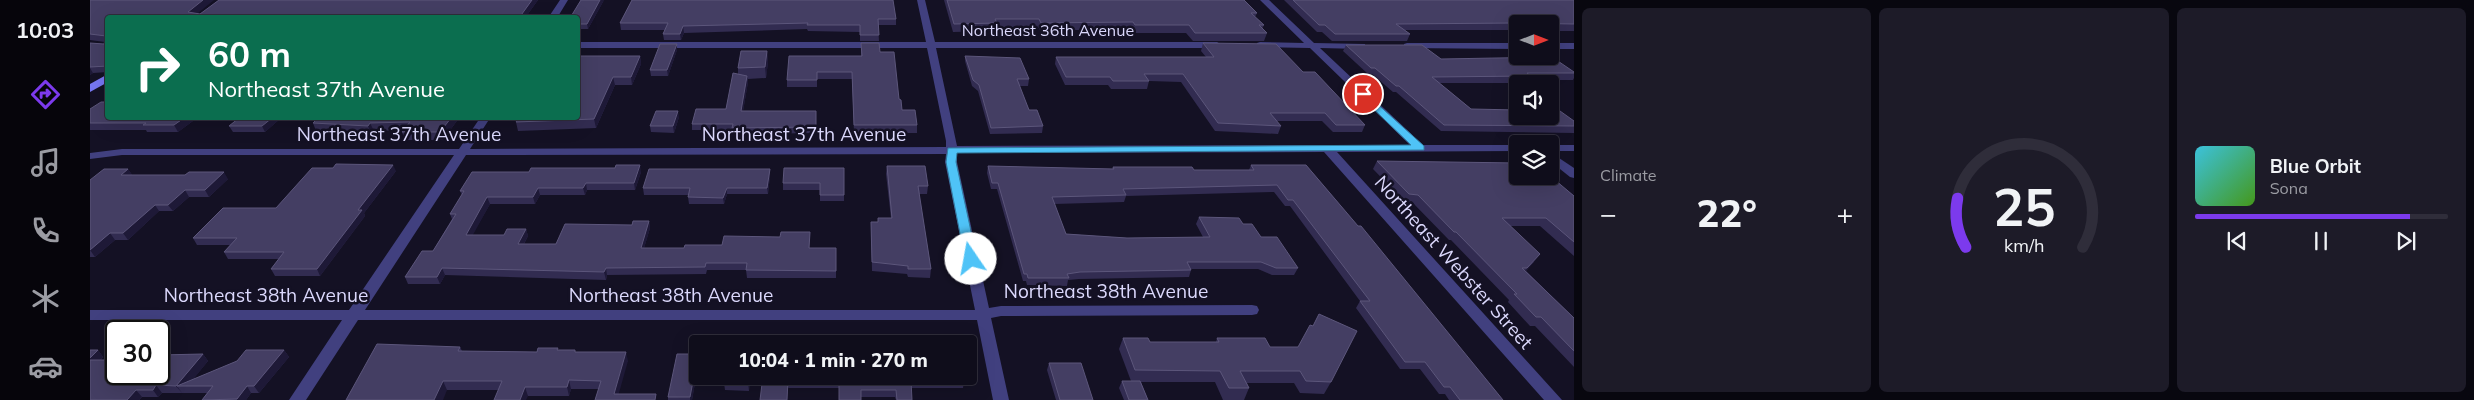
<!DOCTYPE html>
<meta charset="utf-8">
<style>
:root{--surface:#0f0d1b;--page:#1d1b28;--text:#f1f3f6;--muted:#9b9ca3;--line:#2f2d3a;--accent:#7c3aed}
body{margin:0;font-family:Mulish,sans-serif;background:var(--page);color:var(--text);height:100vh;display:flex;flex-direction:column;font-size:19px;white-space:nowrap}
*{box-sizing:border-box;margin:0}
p{font-size:16px;color:var(--muted)}
.icon{flex:none;width:28px;height:28px;fill:none;stroke:currentColor;stroke-width:2;stroke-linecap:round;stroke-linejoin:round}
.map{position:relative;flex:1;overflow:hidden}
.side{display:flex;flex-direction:column;gap:8px;padding:8px;background:#08070f;width:900px}
.side>*{flex:none}
.hud{position:absolute;left:15px;top:15px;width:475px;height:105px;border-radius:5px;box-shadow:0 5px 20px #0002,0 0 0 1px var(--line);background:#0b6e4f;color:#fff;overflow:hidden}
.needle{width:32px;rotate:90deg}
.fabs{position:absolute;left:1419px;top:15px;display:grid;gap:10px}
.fabs a{display:grid;place-items:center;width:50px;height:50px;border-radius:5px;background:var(--surface);box-shadow:0 5px 20px #0002,0 0 0 1px var(--line);font-size:25px}
.speed{position:absolute;left:15px;top:320px;display:flex;gap:10px;font-size:25px;font-weight:700;text-align:center}
.speed>*{display:grid;place-content:center;width:65px;height:65px;border-radius:50%;background:var(--surface);box-shadow:0 5px 20px #0002,0 0 0 1px var(--line);line-height:1}
.speed .limit{border:2px solid #111;border-radius:8px;background:#fff;color:#111}
.pin{position:absolute;display:grid;place-items:center;width:42px;height:42px;color:#fff;margin:-21px;border:2px solid #fff;border-radius:50%;box-shadow:0 1px 5px #0007}
.me{position:absolute;width:55px;margin:-28px;rotate:348deg;stroke-linejoin:round;filter:drop-shadow(0 0 4px #0008)}
.turn{display:flex;align-items:center;gap:18px;height:105px;padding:0 20px;font-size:22px}
.turn .icon{width:65px;height:65px;stroke-width:2.5}
.turn b{display:block;font-size:35px;line-height:42px}
.big{font-size:38px;font-weight:800;line-height:1.1}
.side .widget{flex:1;display:flex;flex-direction:column;justify-content:center;gap:8px;min-width:0;padding:0 18px;border-radius:8px;background:var(--page)}
.side .dial{align-items:center;gap:0}
.dial svg{height:130px;overflow:visible;fill:none;stroke:var(--line);stroke-width:7;stroke-linecap:round;text-anchor:middle}
.dial text{fill:var(--text);stroke:none}
.song{display:flex;align-items:center;gap:15px}
.cover{width:60px;height:60px;border-radius:8px;background:linear-gradient(135deg,hsl(190 70% 55%),hsl(100 70% 35%))}
.played{height:5px;border-radius:2px;background:linear-gradient(90deg,var(--accent) 85%,var(--line) 85%)}
.keys{display:flex;justify-content:space-around;direction:ltr}
.heat{display:flex;justify-content:space-between;align-items:center;font-size:28px;direction:ltr}
.side .tiles{flex:1;display:grid;gap:8px;grid-template-columns:repeat(3,1fr)}
.trip{position:absolute;left:599px;top:335px;width:288px;height:50px;border-radius:5px;background:var(--surface);box-shadow:0 5px 20px #0002,0 0 0 1px var(--line);font-weight:800;line-height:50px;text-align:center}
main{display:flex;flex:1;min-height:0}
.menu{display:flex;flex-direction:column;width:90px;justify-content:space-around;align-items:center;background:#06050b;color:var(--muted)}
.menu .icon{width:35px;height:35px}
.menu .current{color:var(--accent)}
.menu b{font-size:22px;color:var(--text)}
.map>svg:first-child{display:block}
</style>
<main>
<nav class="menu">
<b>10:03</b>
<svg class="icon current" aria-label="directions" viewBox="0 0 24 24"><path d="M12 3l9 9-9 9-9-9zM9 14v-3h6M13 9l2 2-2 2"/></svg>
<svg class="icon" aria-label="music" viewBox="0 0 24 24"><path d="M9 18V5l10-2v13"/><circle cx="6" cy="18" r="3"/><circle cx="16" cy="16" r="3"/></svg>
<svg class="icon" aria-label="phone" viewBox="0 0 24 24"><path d="M5 4h4l2 5-3 2q2 4 5 5l2-3 5 2v4C11 20 4 13 5 4z"/></svg>
<svg class="icon" aria-label="climate" viewBox="0 0 24 24"><path d="M12 3v18M4 7l16 10M4 17L20 7"/></svg>
<svg class="icon" aria-label="car" viewBox="0 0 24 24"><path d="M5 17H2v-5l4-1 3-4h7l3 4 3 1v5h-3M9 17h6M6 11h13"/><circle cx="7" cy="17" r="2"/><circle cx="17" cy="17" r="2"/></svg>
</nav>
<div class="map">
<svg width="1484" height="400" viewBox="0 0 1484 400">
<rect width="100%" height="100%" fill="#141124"/>
<g fill="none" stroke-linecap="round" stroke-linejoin="round">
<path fill="#41407f" fill-rule="evenodd" d="M470,0H478L467,18H458Z
M827,0H835L845,42H1127L1132,45L1127,48H846L867,146L1320,145L1220,48L1167,47V43L1170,42L1214,43L1170,0H1179L1224,43L1275,44V48L1272,49L1230,48L1333,145H1428V151L1247,152L1472,400H1454L1234,152L867,153V162L899,308L911,306L1162,305L1167,306L1169,310L1167,314L1162,315L911,316L901,318L919,400H903L887,320H268L216,400H199L252,320H0V310H259L364,155H32L0,159V153L32,149H369L390,118H400L380,149L856,147V141L837,48H488V42H836ZM856,154L855,162L885,310H275L376,155Z
M1317,43H1428V49L1314,48V44Z
M1460,43H1484V49H1460Z
M1460,145H1484V151H1460Z
M1460,152L1484,168V178L1480,177L1460,161Z"/>
<path fill="#7777f3" fill-rule="evenodd" d="M18,74V82L0,92V84Z"/>
</g>
<path fill="#322c51" d="M0,0L110,14L129,0H448L435,18H18V72L3,73L0,75V43L14,44L15,42L0,40Z
M514,0L498,29H488V18Z
M542,0L806,19V25H788L789,41H770V32L718,31L717,29L594,33L591,40H574L573,34L575,30H531L530,23Z
M854,0H1154L1167,13L1165,17L1174,25L1172,29L1177,33L1174,41H1103L1096,33H1043L1041,30H950L948,27H906V31L863,32Z
M1194,0H1484V31H1460V24H1428V30H1315L1320,34L1317,41H1242L1232,32H1227Z
M771,43L790,52L812,110L827,125V133H764L762,79H727V87H697V80L771,56Z
M1113,43L1213,72L1275,125L1272,132H1243L1232,121H1186L1191,126L1188,134L1125,131L1091,82L1059,81L1057,89H1021L1018,85H975L965,64L966,57H1116L1111,51Z
M587,44V50L578,76H561L560,70Z
M1256,45L1351,59L1484,72V78L1483,80H1439L1437,83H1349L1381,109L1484,121V133L1351,131L1306,92H1303L1282,74H1278L1253,51Z
M677,51L678,62L676,78L658,79V82L653,111H726V133L643,134V130H602V124L636,109L648,74V68Z
M488,56H550L551,64L542,85H525L506,128L428,131L426,122Z
M875,56L939,79L938,86H929L939,110L953,126L952,133L900,134L888,91L882,86L875,61Z
M0,109L18,118H107L88,132H57L56,130H0Z
M589,117L584,133L561,132L560,126Z
M149,118H191L175,132H143L139,126Z
M228,118H369L353,140H315L312,132L313,130L284,131L281,134L226,131L223,123Z
M1287,161L1469,180L1467,182L1484,196V256L1450,226H1420L1444,262L1436,271L1484,318V367L1445,326H1440L1418,302L1419,300L1361,240H1359L1323,203L1315,202L1283,169Z
M1161,165H1216L1413,400H1359L1355,394H1349L1330,369H1310L1266,308L1270,301L1200,206H1195L1184,192L1036,196L1034,202L964,204L976,234L1037,238L1113,237L1106,224L1109,217L1153,224L1171,237L1208,268L1204,275H1182L1168,269H1101V270L1099,277L989,279L978,280L977,286L937,285L936,281H933L907,189H901L897,173L898,166L1022,169L1023,167L1104,170H1159Z
M797,166L838,186L837,194H829L841,269L840,278L818,277L817,274L782,271L781,222H788V218H801L796,174Z
M754,168V201H730V190H693V183Z
M38,169L42,175L138,179L119,197H99L83,211H69L38,240H25L5,257H0V180Z
M680,169V175L678,194H637L634,204H599L598,197L599,195H554L553,188Z
M306,171L274,213L275,216L230,276H185L181,269L189,259H138L134,252L140,245H107L103,238L186,208Z
M551,172L545,190H497L495,195H450L445,204H400L382,235H414L436,229L438,236L434,244H466L559,221L560,228L554,248H746V278H657L656,270H617L616,274L517,275L516,280L355,275L350,284H318L315,277L343,251L362,219L360,214L372,195L370,191Z
M1033,338L1060,342H1126L1127,338L1180,347L1241,382L1234,394L1210,393L1204,383H1157L1159,388L1154,400H1133L1125,382H1051L1058,400H1034L1029,388L1032,381H1041L1029,349Z
M370,347L372,351L447,352L468,350L486,352L538,361L505,400L509,389H481L479,396H438L408,390H357L256,400Z
M8,350L13,357L11,360L26,374L113,354L118,361L103,379L194,350L199,357L169,393H161L156,400H112L117,393H72L68,397H52L49,400H0Z
M608,354V376H660L659,391L635,390L634,383H605L602,400H578V397Z
M959,363L1003,400H966L957,370Z
M673,376L874,381L873,388H821L822,400H806L805,397H771L749,388H699Z"/>
<path fill="#1e1937" d="M113,0H124L102,18L98,12Z
M442,0H448L435,18H429Z
M510,0H514L498,29L497,24Z
M593,26L594,33L591,40L590,34Z
M587,44V50L578,76L577,70Z
M677,51L678,62L676,78L675,67Z
M550,56L551,64L542,85L541,77Z
M0,68L3,73L0,75Z
M657,76L658,82L652,117L651,111Z
M523,77L525,85L506,128L504,119Z
M588,111L589,117L584,133L583,126Z
M94,118H107L88,132L84,125Z
M182,118H191L175,132L172,126Z
M361,118H369L353,140L350,132Z
M280,123L284,131L281,134L278,126Z
M303,165L306,171L274,213L275,216L230,276L227,269L268,210Z
M550,165L551,172L545,190L544,183Z
M38,169L43,176L31,175Z
M680,169V175L678,194L677,188Z
M134,172L138,179L119,197L115,190Z
M496,183L497,190L495,195L493,188Z
M448,188L450,195L445,204L443,197Z
M637,188V194L634,204L633,198Z
M95,190L99,197L83,211L78,205Z
M397,197L400,204L379,242L376,235Z
M65,205L69,211L38,240L33,233Z
M559,221L560,228L552,255L551,248Z
M436,229L438,236L430,251L428,244Z
M20,233L25,240L5,257L0,250Z
M1450,254L1444,262L1431,276L1437,268Z
M352,268L355,275L350,284L347,277Z
M516,268L517,275L516,280L514,272Z
M8,350L13,357L4,367L0,362V358Z
M194,350L199,357L169,393L164,386Z
M536,352L538,361L527,400L524,394Z
M113,354L118,361L98,386H87L92,393L86,386Z
M604,376L605,383L602,400H600V397Z
M659,376H660L659,391L658,383Z
M479,380L481,389L479,396L477,387Z
M353,381L357,390L353,400H344Z
M66,385L72,393L68,397L63,390Z
M157,386L161,393L156,400H147V399Z
M435,387L438,396L436,400H430Z
M46,390L52,397L49,400H37Z"/>
<path fill="#443e63" stroke="#5c567b" d="M0,0H113L98,12L110,14L129,0H442L429,18H18V66L0,67V43L14,44L16,36L0,34Z
M491,0H510L497,24H488V18H480Z
M542,0H803L806,19H788L789,35H770V25H717L718,23L593,26L590,34H573L578,23H530Z
M857,0H1154L1167,13H1161L1174,25H1169L1177,33H1105L1099,25H1045L1043,22L951,23L949,19H905L907,23L864,24Z
M1203,0H1484V24L1425,23L1306,24L1320,34H1245L1235,25H1229Z
M771,43H789L790,52H804L809,99L811,100L812,110H825L827,125H764L762,72H727V80H697L699,56H772Z
M1113,43L1186,44L1213,72H1225L1275,125H1246L1235,113H1180L1191,126L1128,123L1093,74H1054L1059,81H1023L1020,77H976L966,57H1124Z
M570,44H587L577,70H560Z
M1256,45H1332L1351,59L1462,57L1484,72V73H1437L1441,76L1342,77L1381,109L1428,110V116H1460V111H1470L1484,121V126L1354,125L1309,86H1306L1285,68H1281Z
M651,51H677L675,67L648,68Z
M488,56H550L541,77H523L504,119L426,122L429,118H488Z
M875,56L930,58L939,79H927L939,110H947L953,126L901,128L889,85L883,80Z
M643,73L657,76L651,111H726V127L642,128L643,124H602L606,109H636Z
M11,102H18V118H94L84,125H53L56,123H0V109Z
M566,111H588L583,126H560Z
M149,118H182L172,126H139Z
M228,118H361L350,132H312L320,122L280,123L278,126L223,123Z
M1287,161L1428,163V176H1460V173L1469,180H1465L1484,196V242L1456,218H1412L1450,254L1437,268H1432L1484,318V351L1451,317H1446L1424,294H1427L1366,232H1364L1328,195L1319,194Z
M246,164L303,165L268,210H272L227,269H181L194,252H134L147,238H103L133,208H186L222,168H243Z
M526,165H550L544,183H496L493,188H448L443,197H397L376,235H414L417,229H436L428,244H466L475,224L542,225L543,221H559L551,248H594L595,245H632L634,236L690,237L691,232H720L719,248H746V271L656,270L657,263H616L615,267L516,268L514,272L352,268L347,277H315L332,251H343L366,214H360L374,191H370L382,172H439L441,168H525Z
M1161,165H1216L1268,226H1271L1413,400H1370L1360,387H1354L1335,362H1315L1270,301H1280L1203,200H1198L1187,185L1033,189L1036,195L962,197L976,234L1037,238L1120,237L1109,217L1149,218L1153,224H1162L1171,237H1187L1208,268H1186L1171,262H1097L1101,270L990,272L977,274L979,278H938L937,274H934L908,183H902L898,166L1024,169L1023,167H1102L1104,170H1164Z
M797,166H835L838,186H828L841,269H818V266L782,262L781,222H788V218H802Z
M694,168H754V195H730V183H693Z
M14,169H38L31,175H95L99,172H134L115,190H95L78,205H65L33,233H20L0,250V180Z
M559,169H680L677,188H637L633,198L598,197L600,188H553Z
M1229,314L1267,331L1241,382L1216,381L1210,371H1150L1159,388H1139L1130,371L1045,370L1033,338H1058L1060,342H1129L1127,338H1175L1180,347H1208L1220,325L1223,326Z
M287,344L370,347L368,351L447,352L448,348H468L467,350H485V352H536L524,394H566L565,400H505L511,381L479,380L477,387H435L430,400H404L412,381H353L344,400H256Z
M0,350H8L0,358Z
M156,350H194L164,386H157L147,399L112,400L123,386H87L147,361Z
M113,354L86,386L66,385L63,390H46L37,400H0V360H26V374H69V355Z
M587,354H608V376H604L600,397H578Z
M959,363H991L1003,400H970Z
M635,376H659L658,383H634Z
M673,376H873L874,381H821L822,400H807L806,390H771V400H749V381L698,380L697,400H670Z
M1032,381H1050L1058,400H1039Z"/>
<path fill="#4fc3f7" stroke="#337fa1" d="M1273,91L1334,146V150L867,153L866,162L887,259L881,263L875,259L856,162L858,148L1321,145L1270,96L1269,94Z"/>
<g text-anchor="middle" stroke-width="5" stroke-linejoin="round" paint-order="stroke">
<g font-size="16" fill="#dbd8fc" stroke="#141124">
<text x="958" y="36">Northeast 36th Avenue</text>
</g>
<g font-size="19" fill="#dbd8fc" stroke="#141124">
<text x="309" y="141">Northeast 37th Avenue</text>
<text x="714" y="141">Northeast 37th Avenue</text>
<text transform="translate(1364 262) rotate(48)" y="7">Northeast Webster Street</text>
<text x="1016" y="298">Northeast 38th Avenue</text>
<text x="176" y="302">Northeast 38th Avenue</text>
<text x="581" y="302">Northeast 38th Avenue</text>
</g>
</g>
</svg>
<div class="fabs">
<a><svg class="needle" viewBox="-14 -14 28 28"><path d="M0-13l5 13h-10z" fill="#e53935"/><path d="M0 13l5-13h-10z" fill="#9b9ca3"/></svg></a>
<a><svg class="icon" aria-label="sound" viewBox="0 0 24 24"><path d="M4 9h4l5-4v14l-5-4H4zM17 9q2 3 0 6"/></svg></a>
<a><svg class="icon" aria-label="layers" viewBox="0 0 24 24"><path d="M12 4l9 5-9 5-9-5zM3 14l9 5 9-5"/></svg></a>
</div>
<div class="speed"><div class="limit">30</div></div>
<div class="pin" style="left:1273px;top:94px;background:#d93025"><svg class="icon" aria-label="arrive" viewBox="0 0 24 24"><path d="M6 21V4h12l-3 4 3 4H6"/></svg></div>
<svg class="me" style="left:881px;top:259px" viewBox="-20 -20 40 40"><circle r="19" fill="#fff"/><path d="M0-13L10 11 0 6-10 11z" fill="#4fc3f7"/></svg>
<div class="trip">10:04 · 1 min · 270 m</div>
<div class="hud">
<div class="turn"><svg class="icon" aria-label="right" viewBox="0 0 24 24"><path d="M7 20v-9h11M14 6l5 5-5 5"/></svg><div><b>60 m</b>Northeast 37th Avenue</div></div>
</div>
</div>
<section class="side">
<div class="tiles">
<div class="widget"><p>Climate</p>
<div class="heat"><a>−</a><b class="big">22°</b><a>+</a></div>
</div>
<div class="widget dial"><svg viewBox="0 0 100 80">
<path d="M14 69A42 42 0 1 1 86 69"/>
<path d="M14 69A42 42 0 0 1 9 39" stroke="#7c3aed"/>
<text x="50" y="56" font-size="32" font-weight="700">25</text>
<text x="50" y="72" font-size="11">km/h</text>
</svg></div>
<div class="widget">
<div class="song"><i class="cover"></i><div><b>Blue Orbit</b><p>Sona</p></div></div>
<div class="played"></div>
<div class="keys"><svg class="icon" aria-label="previous" viewBox="0 0 24 24"><path d="M18 5L8 12l10 7zM5 5v14"/></svg><svg class="icon" aria-label="pause" viewBox="0 0 24 24"><path d="M8 5v14M16 5v14"/></svg><svg class="icon" aria-label="next" viewBox="0 0 24 24"><path d="M6 5l10 7-10 7zM19 5v14"/></svg></div>
</div>
</div>
</section>
</main>
